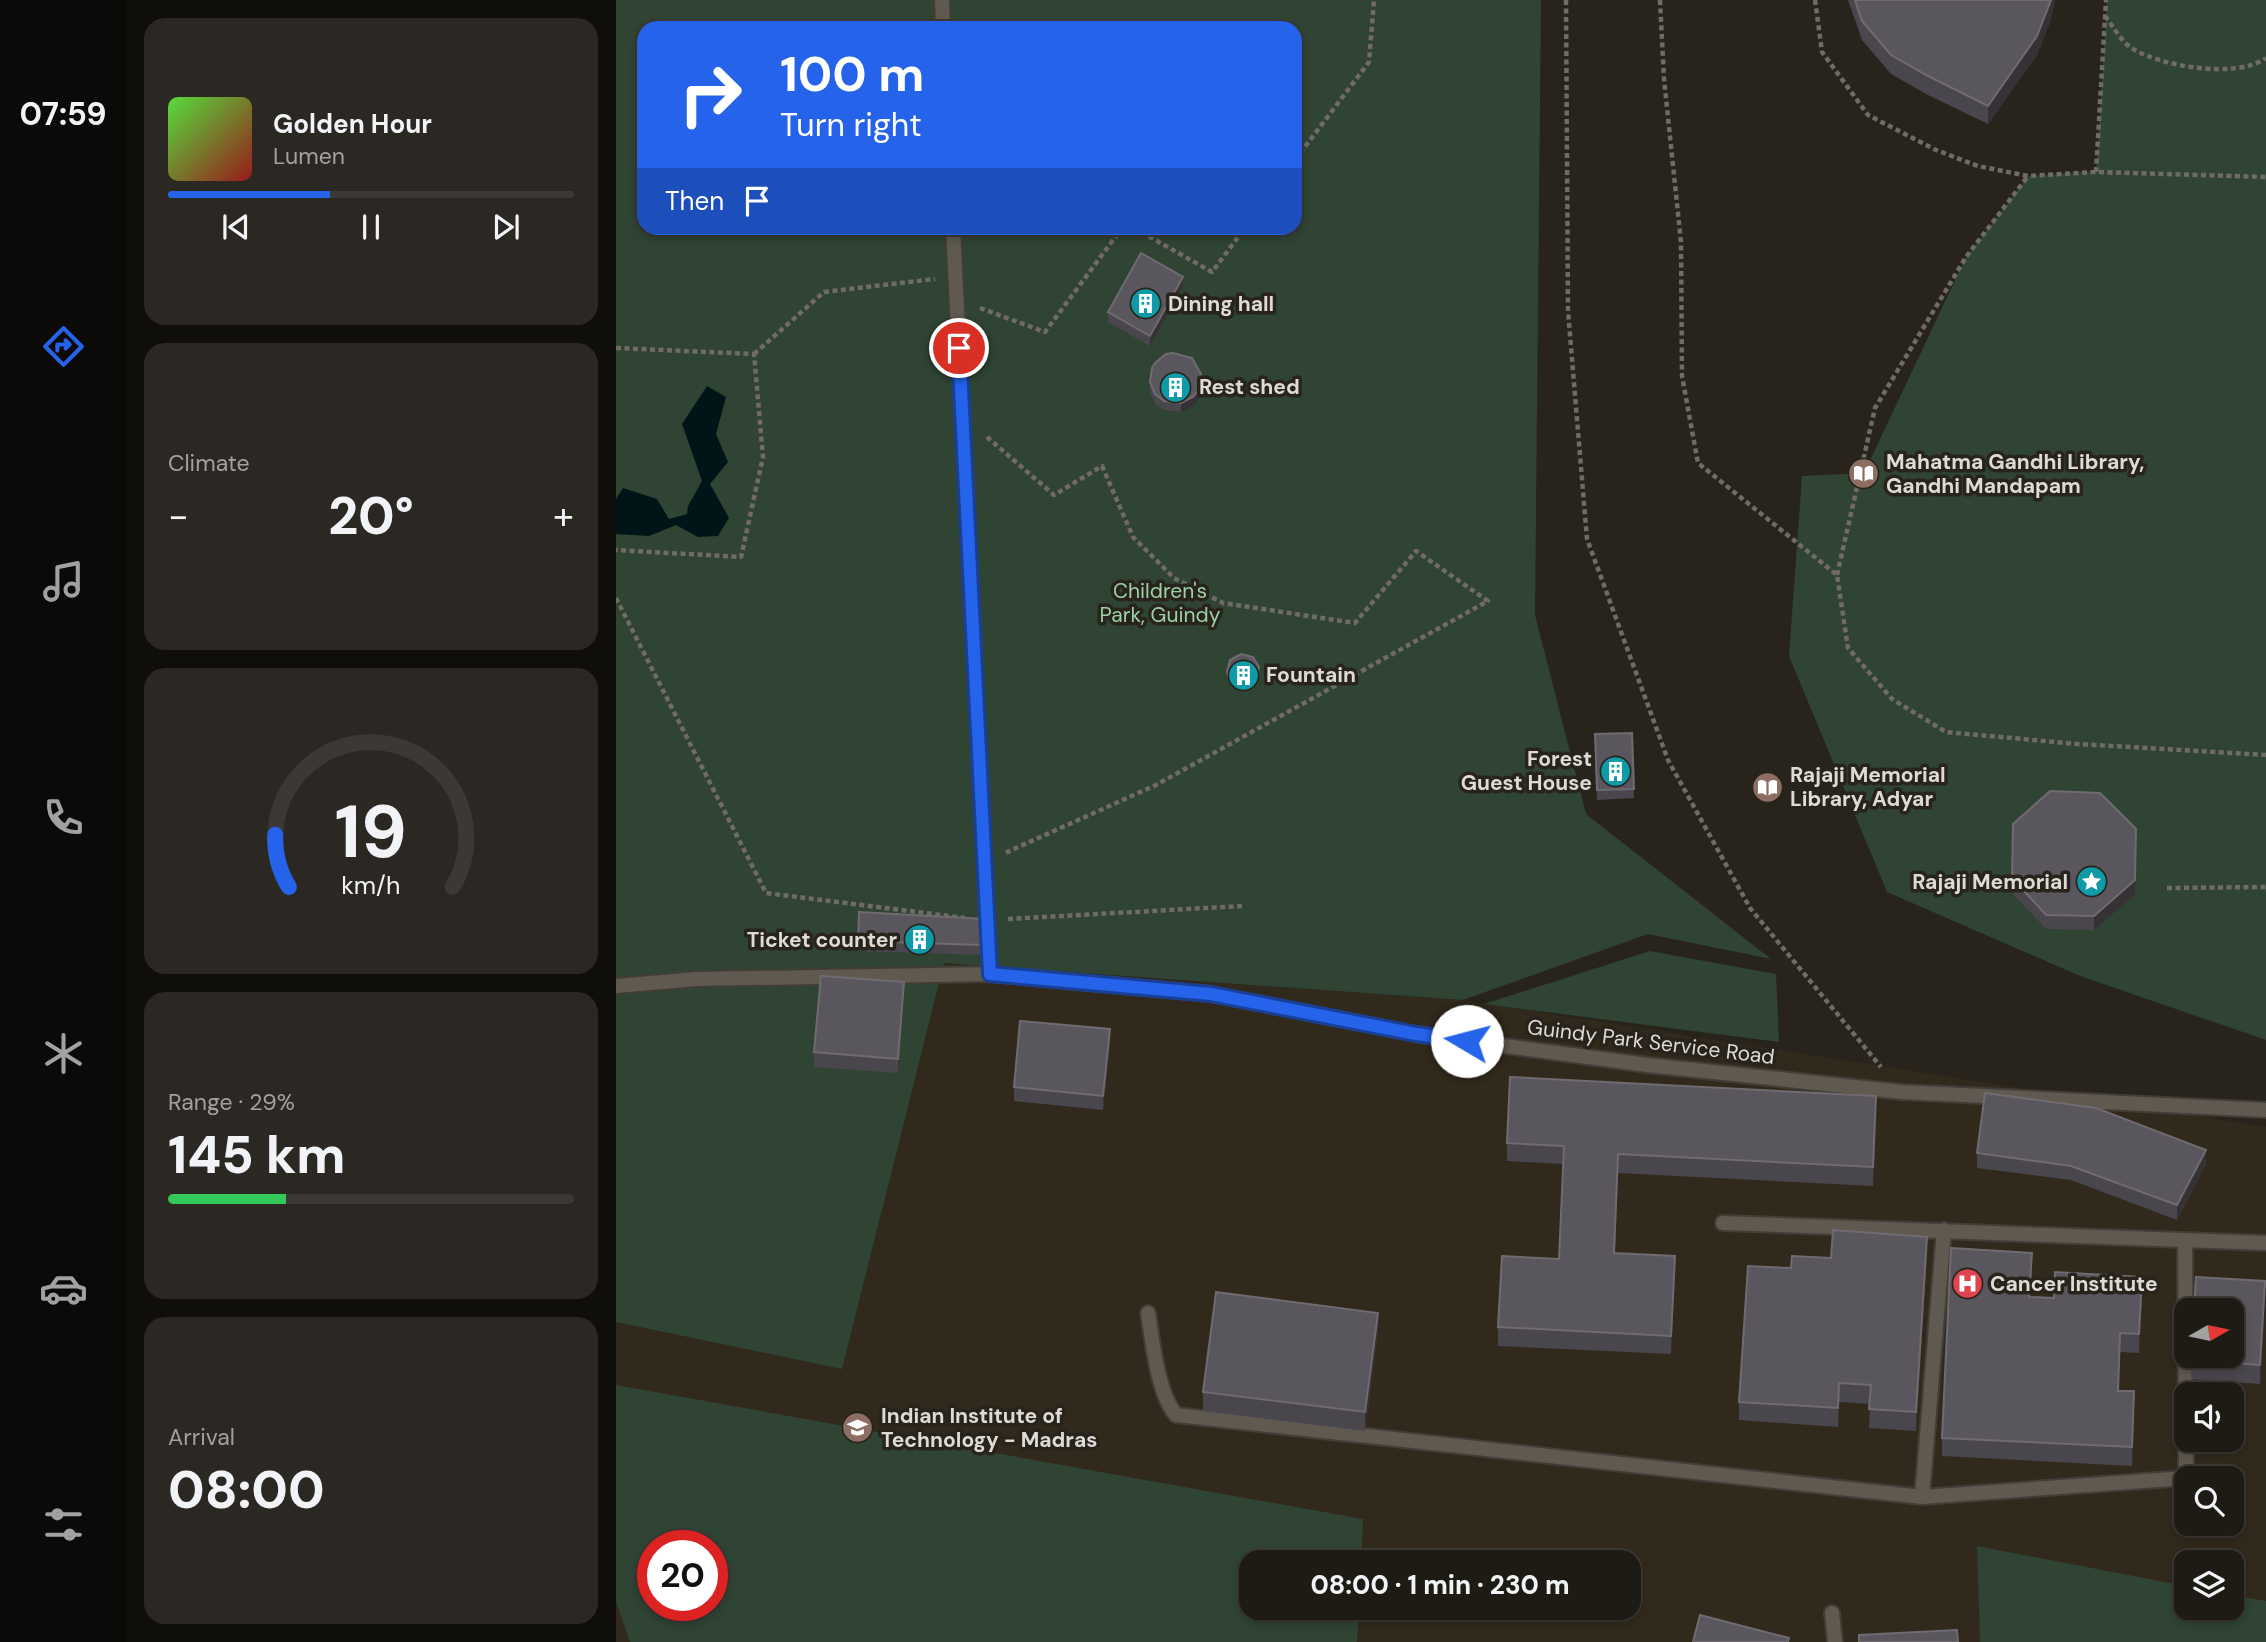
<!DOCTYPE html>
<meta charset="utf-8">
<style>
:root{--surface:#1e1a14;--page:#2b2722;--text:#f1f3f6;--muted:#a1a1a0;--line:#3c3834;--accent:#2563eb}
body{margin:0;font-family:"DM Sans",sans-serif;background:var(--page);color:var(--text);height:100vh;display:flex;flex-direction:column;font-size:26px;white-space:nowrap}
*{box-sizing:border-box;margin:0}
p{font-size:23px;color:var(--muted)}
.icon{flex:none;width:38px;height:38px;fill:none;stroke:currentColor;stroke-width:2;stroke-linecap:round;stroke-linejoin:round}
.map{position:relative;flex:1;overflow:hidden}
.sheet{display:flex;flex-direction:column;gap:18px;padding:18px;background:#100e0b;width:490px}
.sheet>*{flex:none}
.top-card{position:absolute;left:21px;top:21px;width:665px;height:214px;border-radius:21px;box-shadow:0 4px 10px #0003,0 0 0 2px var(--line);background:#2563eb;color:#fff;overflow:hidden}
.needle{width:46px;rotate:81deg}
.tools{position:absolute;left:1558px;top:1298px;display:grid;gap:14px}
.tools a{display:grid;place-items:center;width:70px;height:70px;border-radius:14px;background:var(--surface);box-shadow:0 4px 10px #0003,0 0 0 2px var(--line);font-size:35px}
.speed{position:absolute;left:21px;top:1530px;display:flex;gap:14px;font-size:35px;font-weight:700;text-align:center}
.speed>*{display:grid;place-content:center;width:91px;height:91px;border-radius:50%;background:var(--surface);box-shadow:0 4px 10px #0003,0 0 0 2px var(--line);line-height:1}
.speed .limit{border:10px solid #d22;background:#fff;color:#111}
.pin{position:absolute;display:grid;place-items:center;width:60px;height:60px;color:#fff;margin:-30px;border:4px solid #fff;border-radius:50%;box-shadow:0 2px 7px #0007}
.me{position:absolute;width:77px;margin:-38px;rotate:278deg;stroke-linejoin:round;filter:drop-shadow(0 0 5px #0008)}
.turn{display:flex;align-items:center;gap:24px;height:147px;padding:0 28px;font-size:32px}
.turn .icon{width:91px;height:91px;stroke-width:2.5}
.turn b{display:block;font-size:49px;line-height:60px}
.then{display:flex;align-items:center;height:66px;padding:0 28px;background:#0003;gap:14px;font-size:26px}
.big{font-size:52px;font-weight:800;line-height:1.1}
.sheet .widget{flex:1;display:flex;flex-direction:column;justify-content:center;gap:10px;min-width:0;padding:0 24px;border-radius:21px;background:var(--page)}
.sheet .dial{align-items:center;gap:0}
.dial svg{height:182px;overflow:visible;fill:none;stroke:var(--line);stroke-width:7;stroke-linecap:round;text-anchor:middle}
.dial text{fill:var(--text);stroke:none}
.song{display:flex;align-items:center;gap:21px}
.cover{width:84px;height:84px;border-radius:10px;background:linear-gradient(135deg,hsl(110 70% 55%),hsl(0 70% 35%))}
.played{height:7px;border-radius:4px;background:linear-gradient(90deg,var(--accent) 40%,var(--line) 40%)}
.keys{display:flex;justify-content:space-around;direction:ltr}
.heat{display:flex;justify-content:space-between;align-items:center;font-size:38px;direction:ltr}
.charge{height:10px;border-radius:5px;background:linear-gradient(90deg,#34c759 29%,var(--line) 0)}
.trip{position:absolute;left:623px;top:1550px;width:402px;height:70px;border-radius:21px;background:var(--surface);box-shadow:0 4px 10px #0003,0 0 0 2px var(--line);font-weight:800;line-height:70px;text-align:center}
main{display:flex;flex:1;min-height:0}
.tabs{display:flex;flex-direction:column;width:126px;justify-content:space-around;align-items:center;background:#0c0a08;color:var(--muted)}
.tabs .icon{width:49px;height:49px}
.tabs .on{color:var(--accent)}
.tabs b{font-size:32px;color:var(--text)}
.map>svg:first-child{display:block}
</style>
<main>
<nav class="tabs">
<b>07:59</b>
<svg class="icon on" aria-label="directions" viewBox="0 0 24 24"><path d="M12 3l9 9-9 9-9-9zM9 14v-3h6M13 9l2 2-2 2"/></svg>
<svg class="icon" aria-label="music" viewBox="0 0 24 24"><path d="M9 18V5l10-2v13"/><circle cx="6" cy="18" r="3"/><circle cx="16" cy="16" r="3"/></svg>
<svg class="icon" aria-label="phone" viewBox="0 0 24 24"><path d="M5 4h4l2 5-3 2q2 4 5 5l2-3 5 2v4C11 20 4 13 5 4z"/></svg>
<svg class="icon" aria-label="climate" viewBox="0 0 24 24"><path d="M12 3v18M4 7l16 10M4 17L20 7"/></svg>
<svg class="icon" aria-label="car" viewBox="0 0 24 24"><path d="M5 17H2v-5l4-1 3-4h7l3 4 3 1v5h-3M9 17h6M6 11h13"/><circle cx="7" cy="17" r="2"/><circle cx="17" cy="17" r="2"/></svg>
<svg class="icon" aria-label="filters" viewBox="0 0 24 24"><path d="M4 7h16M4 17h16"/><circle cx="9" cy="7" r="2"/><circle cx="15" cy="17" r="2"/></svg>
</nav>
<section class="sheet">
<div class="widget">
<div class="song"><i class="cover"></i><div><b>Golden Hour</b><p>Lumen</p></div></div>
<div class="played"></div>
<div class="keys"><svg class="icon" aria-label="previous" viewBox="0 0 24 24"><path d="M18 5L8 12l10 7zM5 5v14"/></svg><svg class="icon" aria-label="pause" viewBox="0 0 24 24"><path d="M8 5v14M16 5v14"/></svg><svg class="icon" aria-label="next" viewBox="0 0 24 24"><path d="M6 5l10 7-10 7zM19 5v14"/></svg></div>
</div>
<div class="widget"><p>Climate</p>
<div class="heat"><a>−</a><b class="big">20°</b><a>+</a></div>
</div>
<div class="widget dial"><svg viewBox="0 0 100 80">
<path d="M14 69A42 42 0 1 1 86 69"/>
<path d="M14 69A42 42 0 0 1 8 46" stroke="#2563eb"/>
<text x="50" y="56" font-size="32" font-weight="700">19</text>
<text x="50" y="72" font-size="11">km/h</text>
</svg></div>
<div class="widget"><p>Range · 29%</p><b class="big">145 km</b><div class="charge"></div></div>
<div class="widget"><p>Arrival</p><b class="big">08:00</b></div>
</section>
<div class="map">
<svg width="1650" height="1642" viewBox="0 0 1650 1642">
<rect width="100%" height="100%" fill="#28231b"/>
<path fill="#31291b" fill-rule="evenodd" d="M328,963L847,1000L1650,1127V1642H0V1322L226,1368ZM1570,1311H1615V1356H1570ZM1570,1395H1615V1440H1570ZM1570,1479H1615V1524H1570ZM37,1545H96V1605H37ZM635,1563H1013V1608H635ZM1570,1563H1615V1608H1570Z"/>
<path fill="#2f4433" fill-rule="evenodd" d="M0,0H925L919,615L970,814L1155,959L1032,934L847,1000L328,963L226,1369L0,1322ZM28,28H679V228H28Z
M1491,0H1650V1040L1464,976L1271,892L1173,656L1186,476L1248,473L1350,257L1412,176L1480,171Z
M1034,951L1160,974L1163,1042L868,1004Z
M0,1385L747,1519L745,1563H635V1608H743L741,1642H14L0,1602ZM96,1545V1605H37V1545Z
M1361,1546L1570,1586V1608H1615V1595L1650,1601V1642H1364Z"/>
<path fill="#001518" d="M91,386L110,397L100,434L112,462L94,484L113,518L102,536L82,537L60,525L33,536L0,534V499L7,488L41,499L53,519L71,514L72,506L86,481L66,424Z"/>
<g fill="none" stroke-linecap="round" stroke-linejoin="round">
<defs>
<path id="lane" d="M326,0L327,28
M337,228L374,974
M0,986L80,979L374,974L595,994L800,1034L1031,1065L1286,1092L1650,1110
M1107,1223L1650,1243
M1328,1230L1306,1497L1570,1478V1440
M1569,1242L1570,1437
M532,1313C537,1343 541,1392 560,1415L1306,1497
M1216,1613L1219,1642"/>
</defs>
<use href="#lane" stroke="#423d37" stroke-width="18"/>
<path stroke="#706b64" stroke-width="4.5" stroke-dasharray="5 3.5" stroke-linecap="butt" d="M950,0L952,311L971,539L1052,760L1134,908L1265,1067
M1044,0L1048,79L1065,242L1066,376L1082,463L1221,575L1232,648L1276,699L1330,732L1461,744L1650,755
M1199,0L1206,52L1252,115L1320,150L1362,166L1412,176L1480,172L1650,177
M1489,16C1497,26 1506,43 1517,49C1548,67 1620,79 1650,58
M679,160L753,62L758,0
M1480,172L1490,0
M518,228L596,272L629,228
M364,308L429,332L506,228
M0,348L138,354L147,457L125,557L0,550
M138,354L208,292L319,279
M371,437L438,495L486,466L517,537L558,578L607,603L739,623L800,551L872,601L540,785L389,853
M1221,575L1259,408L1350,257L1412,176
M0,598L150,893L349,918
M1551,888L1650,887
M392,919L626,906"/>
<use href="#lane" stroke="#5f594f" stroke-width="14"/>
</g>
<path fill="#4a464e" d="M1232,0H1439L1434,22L1421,55L1372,124L1312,95L1275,74L1246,40Z
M567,287L534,346L492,322V312Z
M534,382L586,390L581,402L577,407L565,412L548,410L539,404L534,392Z
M611,672H643L640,684L630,691L619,689L614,685L611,677Z
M1016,733L1018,798L981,800L979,734Z
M1397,824L1519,895L1478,930L1430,929L1396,893Z
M243,912L368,929L365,955L242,951Z
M288,997L282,1073L198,1067V1052Z
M494,1044L487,1110L398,1101V1087Z
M1260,1115L1257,1186L1002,1173L999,1253L1059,1275L1055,1354L882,1346V1327L943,1259L947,1164L891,1161V1143Z
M1361,1153L1590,1164L1561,1220L1455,1180L1361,1168Z
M1311,1255L1300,1431L1253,1428L1254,1404L1223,1402L1222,1427L1123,1420V1402L1175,1268L1215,1258Z
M1416,1271L1414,1297L1438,1298L1526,1296L1523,1353L1504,1352L1502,1391L1518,1410L1516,1466L1326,1456V1438Z
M1649,1300L1644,1384L1575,1379L1576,1356Z
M762,1331L749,1431L587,1411V1392Z"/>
<path fill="#363134" d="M1435,0H1439L1434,22L1421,55L1372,124V106Z
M567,277V287L534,346V336Z
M586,380V390L581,402L577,407L565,412V403Z
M643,667V672L640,684L630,691V686Z
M1520,829L1519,895L1478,930V916Z
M288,982V997L282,1073V1059Z
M494,1029V1044L487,1110V1096Z
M1260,1096V1115L1257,1186V1167Z
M1590,1150V1164L1561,1220V1205Z
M1002,1154V1173L998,1272V1253Z
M1311,1237V1255L1300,1431V1412Z
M1059,1256V1275L1055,1354V1336Z
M1526,1277V1296L1523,1353V1334Z
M1649,1281V1300L1644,1384V1365Z
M762,1313V1331L749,1431V1412Z
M1504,1333V1352L1502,1409V1391Z
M1223,1383V1402L1222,1427V1408Z
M1518,1391V1410L1516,1466V1447Z"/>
<path fill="#5a565d" stroke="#6f6b70" stroke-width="2" d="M1239,0H1435L1421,36L1372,106L1312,76L1275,55L1246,21Z
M525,253L567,277L534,336L492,312Z
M557,353L576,358L585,374L586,380L581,392L577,397L565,403L548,401L539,394L534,382L536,368L539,363L550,354Z
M625,654L637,657L643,667L640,679L630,686L619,684L614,680L611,672L614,660Z
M1016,733L1018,789L981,790L979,734Z
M1434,791L1484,793L1520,829L1519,880L1478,916L1430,915L1396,878L1397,824Z
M243,912L368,919L365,945L242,941Z
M205,976L288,982L282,1059L198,1052Z
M404,1021L494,1029L487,1096L398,1087Z
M894,1077L1260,1096L1257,1167L1002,1154L998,1253L1059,1256L1055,1336L882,1327L886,1256L943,1259L948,1146L891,1143Z
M1369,1093L1480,1108L1590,1150L1561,1205L1455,1166L1361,1153Z
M1217,1230L1311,1237L1300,1412L1253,1409L1255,1385L1223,1383L1222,1408L1123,1402L1132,1266L1175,1268L1176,1256L1215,1258Z
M1335,1248L1416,1253L1413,1297L1438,1298L1439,1272L1526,1277L1523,1334L1504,1333L1502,1391H1518L1516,1447L1326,1438Z
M1580,1277L1649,1281L1644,1365L1575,1360L1576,1356H1615V1311H1578Z
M600,1292L762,1313L749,1412L587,1392Z
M1084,1615L1173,1638L1172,1642H1077Z
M1341,1630L1342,1642H1243V1635Z"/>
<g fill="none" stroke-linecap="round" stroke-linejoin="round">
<defs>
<path id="route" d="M343,348L374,974L595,994L800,1034L851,1041"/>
</defs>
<use href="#route" stroke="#184099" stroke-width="18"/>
<use href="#route" stroke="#2563eb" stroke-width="12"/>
</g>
<defs>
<symbol id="building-disc" viewBox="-11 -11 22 22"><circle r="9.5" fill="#0f9aa8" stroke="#28231b"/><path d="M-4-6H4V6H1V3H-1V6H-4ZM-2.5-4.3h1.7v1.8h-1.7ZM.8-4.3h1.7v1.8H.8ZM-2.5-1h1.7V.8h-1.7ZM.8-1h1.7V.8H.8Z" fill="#fff"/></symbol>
<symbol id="library-disc" viewBox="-11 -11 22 22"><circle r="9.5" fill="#8d6e63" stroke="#28231b"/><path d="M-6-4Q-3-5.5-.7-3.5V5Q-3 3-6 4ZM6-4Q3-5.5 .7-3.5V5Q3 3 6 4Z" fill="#fff"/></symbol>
<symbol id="sight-disc" viewBox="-11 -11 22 22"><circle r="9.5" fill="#0f9aa8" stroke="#28231b"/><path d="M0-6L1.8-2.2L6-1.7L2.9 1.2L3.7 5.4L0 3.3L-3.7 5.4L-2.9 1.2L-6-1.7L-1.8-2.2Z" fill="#fff"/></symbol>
<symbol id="hospital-disc" viewBox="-11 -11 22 22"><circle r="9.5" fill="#e0444e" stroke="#28231b"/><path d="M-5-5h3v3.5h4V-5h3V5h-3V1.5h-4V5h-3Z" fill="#fff"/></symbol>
<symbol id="university-disc" viewBox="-11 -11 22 22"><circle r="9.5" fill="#8d6e63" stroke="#28231b"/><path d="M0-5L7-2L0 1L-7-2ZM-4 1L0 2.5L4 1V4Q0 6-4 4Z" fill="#fff"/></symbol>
</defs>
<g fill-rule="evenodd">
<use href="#building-disc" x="512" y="286" width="35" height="35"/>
<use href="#building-disc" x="542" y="370" width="35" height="35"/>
<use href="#library-disc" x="1230" y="456" width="35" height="35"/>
<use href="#building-disc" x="610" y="658" width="35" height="35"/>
<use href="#building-disc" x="982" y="754" width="35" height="35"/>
<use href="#library-disc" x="1134" y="770" width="35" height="35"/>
<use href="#sight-disc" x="1458" y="864" width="35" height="35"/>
<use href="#building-disc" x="286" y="922" width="35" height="35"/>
<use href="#hospital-disc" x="1334" y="1266" width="35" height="35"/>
<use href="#university-disc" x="224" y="1410" width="35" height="35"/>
</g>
<g text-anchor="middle" stroke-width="7" stroke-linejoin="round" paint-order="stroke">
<g font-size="21" font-weight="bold" fill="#dedad5" stroke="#28231b" text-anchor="start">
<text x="552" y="311">Dining hall</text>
<text x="583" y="394">Rest shed</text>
<text x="1270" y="469">Mahatma Gandhi Library,<tspan x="1270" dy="24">Gandhi Mandapam</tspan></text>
<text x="650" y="682">Fountain</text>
<text x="976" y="766" text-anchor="end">Forest<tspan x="976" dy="24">Guest House</tspan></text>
<text x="1174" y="782">Rajaji Memorial<tspan x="1174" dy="24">Library, Adyar</tspan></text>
<text x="1452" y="889" text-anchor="end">Rajaji Memorial</text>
<text x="281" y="947" text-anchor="end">Ticket counter</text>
<text x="1374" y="1291">Cancer Institute</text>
<text x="265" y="1423">Indian Institute of<tspan x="265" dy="24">Technology - Madras</tspan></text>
</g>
<g font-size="21" fill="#9bd2a5" stroke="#28231b">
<text x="544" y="598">Children's<tspan x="544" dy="24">Park, Guindy</tspan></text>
</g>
<g font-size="21" fill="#dedad5" stroke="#28231b">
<text transform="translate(1035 1042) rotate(7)" y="7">Guindy Park Service Road</text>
</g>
</g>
</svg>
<div class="tools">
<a><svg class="needle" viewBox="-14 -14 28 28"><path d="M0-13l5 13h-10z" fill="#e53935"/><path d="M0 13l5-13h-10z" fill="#a1a1a0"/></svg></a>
<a><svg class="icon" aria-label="sound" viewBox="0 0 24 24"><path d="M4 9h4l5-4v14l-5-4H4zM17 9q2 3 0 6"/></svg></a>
<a><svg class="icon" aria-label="search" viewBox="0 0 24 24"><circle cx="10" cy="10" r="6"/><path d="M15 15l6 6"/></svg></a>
<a><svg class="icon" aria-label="layers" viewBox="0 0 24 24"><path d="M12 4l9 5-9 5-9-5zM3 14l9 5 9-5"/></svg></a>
</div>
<div class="speed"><div class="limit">20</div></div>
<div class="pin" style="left:343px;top:348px;background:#d93025"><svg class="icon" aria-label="arrive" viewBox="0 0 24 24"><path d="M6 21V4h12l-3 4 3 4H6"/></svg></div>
<svg class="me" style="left:851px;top:1041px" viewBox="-20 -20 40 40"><circle r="19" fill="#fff"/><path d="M0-13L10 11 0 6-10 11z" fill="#2563eb"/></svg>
<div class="trip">08:00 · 1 min · 230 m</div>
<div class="top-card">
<div class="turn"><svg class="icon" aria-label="right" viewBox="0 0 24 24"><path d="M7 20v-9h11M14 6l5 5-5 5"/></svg><div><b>100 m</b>Turn right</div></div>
<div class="then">Then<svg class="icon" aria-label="arrive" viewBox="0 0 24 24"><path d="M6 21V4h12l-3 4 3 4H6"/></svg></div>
</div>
</div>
</main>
